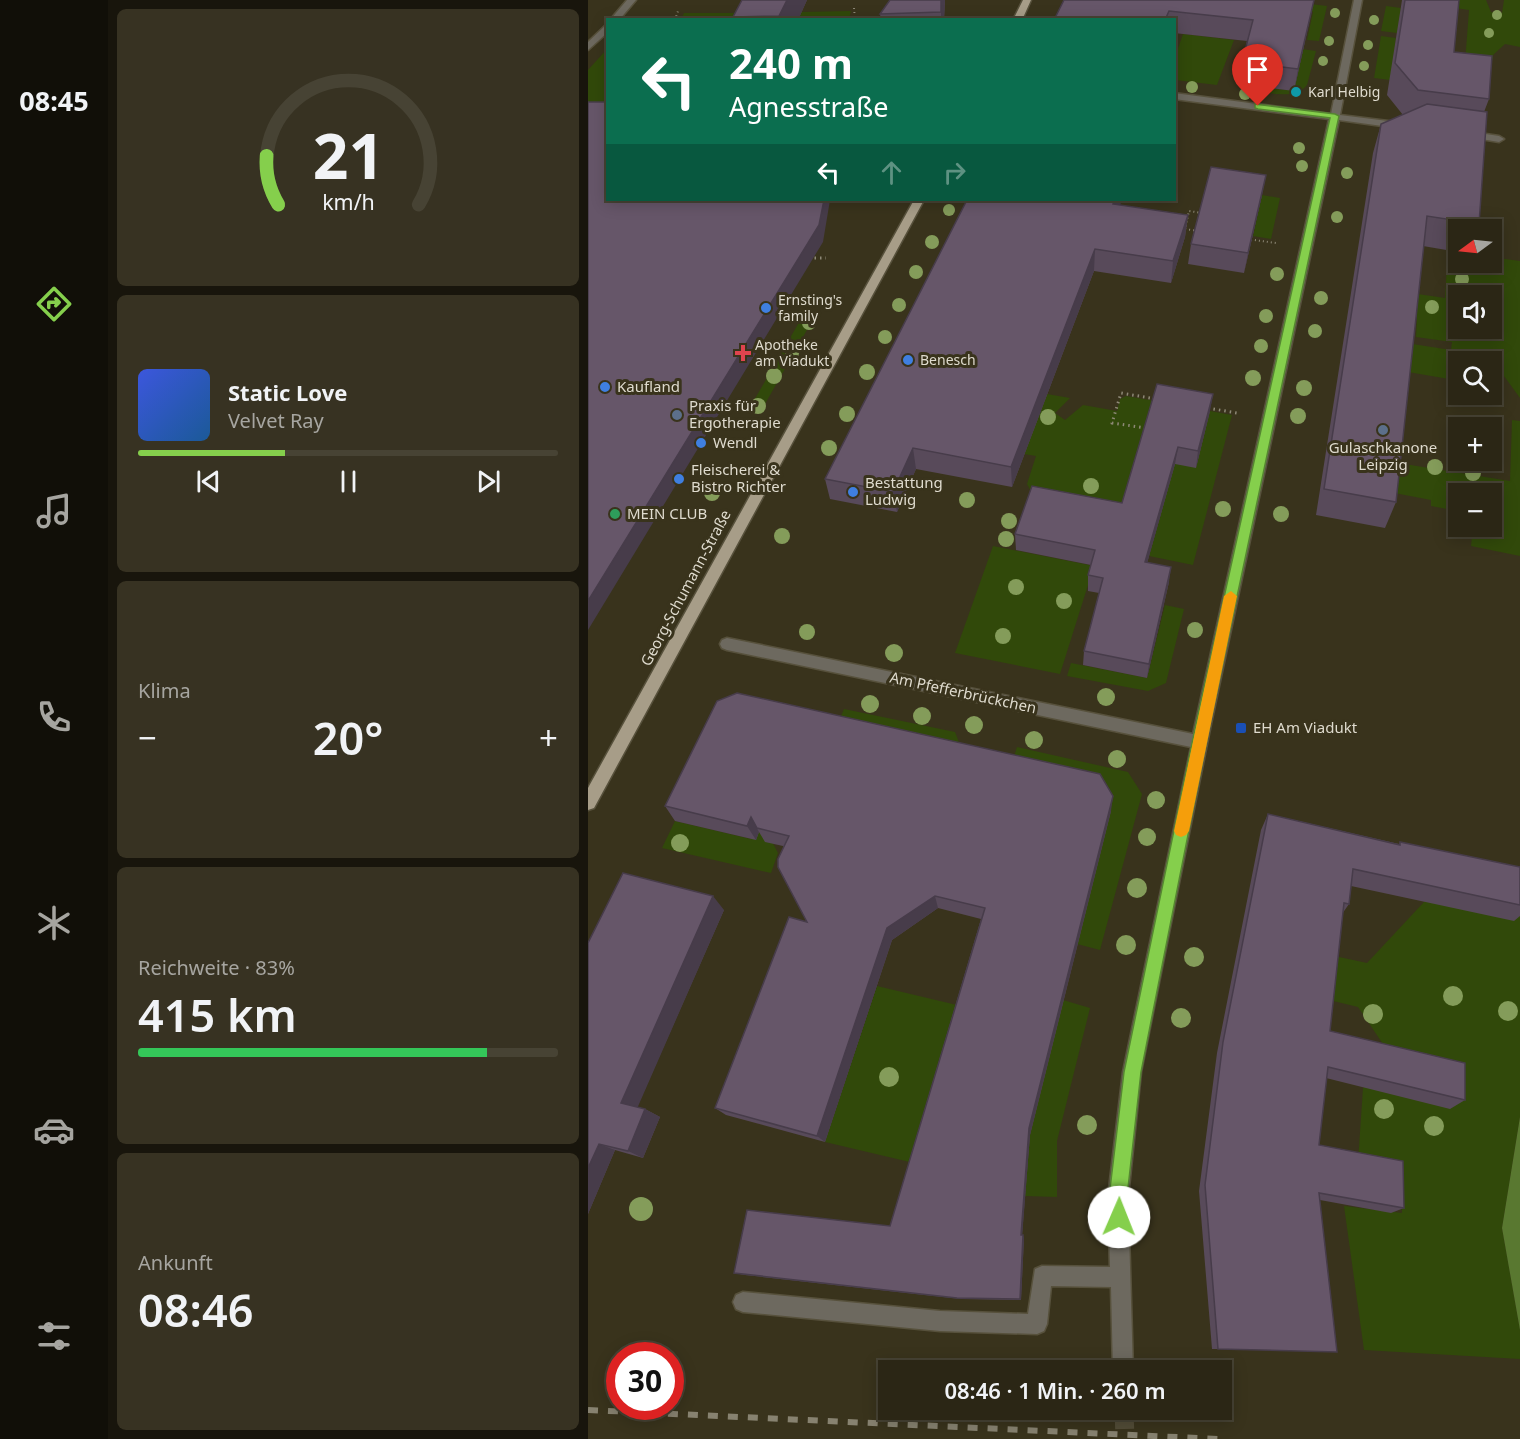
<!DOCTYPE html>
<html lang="de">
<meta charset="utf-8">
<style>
:root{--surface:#2b2615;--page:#373222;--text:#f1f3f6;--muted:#a6a5a0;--line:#474334;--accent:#85cf4c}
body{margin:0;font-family:"Noto Sans",sans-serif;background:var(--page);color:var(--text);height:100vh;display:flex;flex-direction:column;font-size:22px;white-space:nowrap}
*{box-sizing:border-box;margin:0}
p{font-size:20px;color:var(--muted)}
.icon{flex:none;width:33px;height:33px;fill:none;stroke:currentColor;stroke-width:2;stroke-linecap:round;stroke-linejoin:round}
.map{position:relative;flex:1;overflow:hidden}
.side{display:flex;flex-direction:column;gap:9px;padding:9px;background:#18150c;width:480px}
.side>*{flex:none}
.banner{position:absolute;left:18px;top:18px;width:570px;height:183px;border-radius:0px;box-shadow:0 3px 15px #0003,0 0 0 2px var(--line);background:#0b6e4f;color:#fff;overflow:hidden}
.needle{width:39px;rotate:255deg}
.buttons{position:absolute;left:860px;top:219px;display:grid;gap:12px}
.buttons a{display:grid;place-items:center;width:54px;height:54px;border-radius:0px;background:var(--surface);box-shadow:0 3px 15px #0003,0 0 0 2px var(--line);font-size:30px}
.speed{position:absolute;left:18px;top:1342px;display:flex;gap:12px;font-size:30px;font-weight:700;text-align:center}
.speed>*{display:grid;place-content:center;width:78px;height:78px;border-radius:50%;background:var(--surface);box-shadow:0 3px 15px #0003,0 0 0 2px var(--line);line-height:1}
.speed .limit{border:9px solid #d22;background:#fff;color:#111}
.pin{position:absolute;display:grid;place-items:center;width:51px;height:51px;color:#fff;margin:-62px -26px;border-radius:50% 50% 50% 0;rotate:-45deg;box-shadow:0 0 6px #0007}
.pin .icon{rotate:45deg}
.me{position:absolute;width:66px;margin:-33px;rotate:1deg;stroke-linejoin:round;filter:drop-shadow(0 0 4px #0008)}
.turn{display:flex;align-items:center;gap:21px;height:126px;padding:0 24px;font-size:27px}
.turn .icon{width:78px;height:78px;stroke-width:2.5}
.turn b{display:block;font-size:42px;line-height:51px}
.lanes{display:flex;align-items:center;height:57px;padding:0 24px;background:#0003;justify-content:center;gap:30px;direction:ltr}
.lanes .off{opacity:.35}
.big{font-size:45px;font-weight:600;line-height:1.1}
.side .widget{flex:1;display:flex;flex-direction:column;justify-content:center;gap:9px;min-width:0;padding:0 21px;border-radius:9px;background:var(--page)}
.side .dial{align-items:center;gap:0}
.dial svg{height:156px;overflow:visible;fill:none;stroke:var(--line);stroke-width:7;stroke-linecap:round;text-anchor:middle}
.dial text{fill:var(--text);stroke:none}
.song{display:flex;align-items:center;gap:18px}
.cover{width:72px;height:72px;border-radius:9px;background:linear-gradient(135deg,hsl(230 70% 55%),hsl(210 70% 35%))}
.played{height:6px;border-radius:3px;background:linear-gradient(90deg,var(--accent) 35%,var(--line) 35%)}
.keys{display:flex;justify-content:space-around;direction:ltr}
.heat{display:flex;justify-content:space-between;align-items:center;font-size:33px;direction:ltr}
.charge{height:9px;border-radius:4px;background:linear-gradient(90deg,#34c759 83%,var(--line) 0)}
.trip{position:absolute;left:290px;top:1360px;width:354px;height:60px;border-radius:0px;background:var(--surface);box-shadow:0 3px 15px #0003,0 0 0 2px var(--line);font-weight:600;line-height:60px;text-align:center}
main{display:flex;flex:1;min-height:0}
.tabs{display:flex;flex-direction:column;width:108px;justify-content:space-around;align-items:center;background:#110f08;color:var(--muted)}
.tabs .icon{width:42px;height:42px}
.tabs .current{color:var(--accent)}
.tabs b{font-size:27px;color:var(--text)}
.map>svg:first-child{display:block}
</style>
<main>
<nav class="tabs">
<b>08:45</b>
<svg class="icon current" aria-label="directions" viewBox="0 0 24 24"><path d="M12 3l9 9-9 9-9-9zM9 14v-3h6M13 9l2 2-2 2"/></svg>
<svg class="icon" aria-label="music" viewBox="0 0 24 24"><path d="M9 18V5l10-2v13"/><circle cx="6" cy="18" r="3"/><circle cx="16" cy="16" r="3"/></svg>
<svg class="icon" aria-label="phone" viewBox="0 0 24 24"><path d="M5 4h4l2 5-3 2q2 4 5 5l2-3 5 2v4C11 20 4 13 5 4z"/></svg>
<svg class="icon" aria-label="climate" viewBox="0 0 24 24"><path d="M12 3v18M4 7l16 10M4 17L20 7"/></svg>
<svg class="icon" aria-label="car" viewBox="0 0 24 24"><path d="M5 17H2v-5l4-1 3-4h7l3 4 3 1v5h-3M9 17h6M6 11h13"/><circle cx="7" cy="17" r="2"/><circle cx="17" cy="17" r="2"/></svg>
<svg class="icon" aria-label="filters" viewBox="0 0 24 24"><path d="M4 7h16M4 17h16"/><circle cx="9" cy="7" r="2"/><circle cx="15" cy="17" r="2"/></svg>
</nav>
<section class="side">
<div class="widget dial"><svg viewBox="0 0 100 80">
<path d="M14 69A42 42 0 1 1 86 69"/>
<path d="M14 69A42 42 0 0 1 8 44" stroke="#85cf4c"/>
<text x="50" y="56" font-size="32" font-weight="700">21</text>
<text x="50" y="72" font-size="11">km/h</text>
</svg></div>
<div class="widget">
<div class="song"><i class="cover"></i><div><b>Static Love</b><p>Velvet Ray</p></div></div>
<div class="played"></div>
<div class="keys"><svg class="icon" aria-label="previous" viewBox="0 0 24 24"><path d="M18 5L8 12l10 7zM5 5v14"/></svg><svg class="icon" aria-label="pause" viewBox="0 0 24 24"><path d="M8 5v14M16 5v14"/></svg><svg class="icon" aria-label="next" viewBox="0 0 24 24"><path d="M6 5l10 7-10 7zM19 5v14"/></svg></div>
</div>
<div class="widget"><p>Klima</p>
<div class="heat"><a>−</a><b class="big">20°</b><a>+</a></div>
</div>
<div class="widget"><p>Reichweite · 83%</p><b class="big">415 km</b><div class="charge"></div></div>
<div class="widget"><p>Ankunft</p><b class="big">08:46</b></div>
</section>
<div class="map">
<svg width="932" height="1439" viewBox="0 0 932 1439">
<rect width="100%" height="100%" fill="#39331c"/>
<path fill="#31490a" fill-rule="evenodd" d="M688,0L739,6L731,41L719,40L725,12L685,7Z
M867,0H898L903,12L914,13L916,0H932V47L917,44L905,55V59L891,57L877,63L881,10L867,8Z
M798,6L813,8L809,33L793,31Z
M263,11L261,19L211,20L212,12Z
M96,13H146L144,20L93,19Z
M595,34L646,40L629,85L587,80V57Z
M793,36L808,38L802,80L786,78Z
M671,43L728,51L719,85C706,102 675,91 657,89L658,85L698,90Z
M19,49V118L0,119V70Z
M674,195L692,198L683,239L665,236Z
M860,250L870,252V262H903V257L932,261V398L913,372L912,357L863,351L861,379L814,371L818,343L863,350L864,342L828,337L829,318L821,317L823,293L857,298ZM870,296H903V328H870Z
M217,312L228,314L177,404L165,402Z
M459,394L482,398L467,413L477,420L495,405L529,411L532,399L538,396L567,401L608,467L622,411L644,415L605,565L561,556L573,514L446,497L439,484L448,456L436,454Z
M924,420L932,421V556L883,546L885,527L903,526V494H870V511L843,506V500L801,492L804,462L922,481Z
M405,546L506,566L472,674L367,653Z
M577,605L596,609L578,683L560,691L479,676L483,663L559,678Z
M256,709L367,732L378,760L247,730Z
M429,747L540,772L554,794L512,950L489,944L422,769Z
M172,818L190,853L183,873L74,848L87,821L163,839Z
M932,885V1117L914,1228L932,1330V1359L776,1350L756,1206L814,1213L813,1183L770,1162L775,1088L805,1059L770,1007L737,999L742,955L779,963L836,902Z
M289,986L373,1006L326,1163L237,1142Z
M475,1000L502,1008L469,1141V1197L437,1196L442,1135Z"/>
<path fill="#597830" d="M932,1117V1330L914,1228Z"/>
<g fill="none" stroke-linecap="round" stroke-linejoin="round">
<path stroke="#524c37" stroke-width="19" stroke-dasharray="19 10" stroke-linecap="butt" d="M536,1410L537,1439"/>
<defs>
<path id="minor" d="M39,0H48L31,20H22Z
M766,0H774L752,115L816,123L821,126L816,129L751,120L623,724L553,1072L540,1197L545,1371H525L523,1287L463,1286L459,1324L456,1331L449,1334L352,1331L155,1312L148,1309L145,1302L148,1295L155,1292L352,1311L440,1314L447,1269L454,1266L522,1267L520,1197L535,1072L603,747L139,650L134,648L132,644L134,640L139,638L605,734L741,119L586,99V93L743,114Z
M20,23V32L0,50V42Z
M878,131L911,136L916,139L911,142L875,136V132Z"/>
<path id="major" d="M435,0H443L434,20H425Z
M326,200H336L6,808L0,810V788Z"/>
</defs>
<use href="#minor" stroke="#57513c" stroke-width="3"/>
<use href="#major" stroke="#57513c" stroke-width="3"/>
<path stroke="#8e8977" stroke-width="2" stroke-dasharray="1 3" stroke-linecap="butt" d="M266,8L267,19
M87,20L90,11
M238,202L271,201
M610,231L597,229L601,211L614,213
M659,239L688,243"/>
<path stroke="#8e8977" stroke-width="3" stroke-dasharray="1.5 4" stroke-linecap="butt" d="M221,258H238
M620,408L649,413
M558,428L524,423L533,393L568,399"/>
<use href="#minor" fill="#6d695f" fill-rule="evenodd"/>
<use href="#major" fill="#a79d88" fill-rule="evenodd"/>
<path stroke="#878270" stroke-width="6" stroke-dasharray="10 10" stroke-linecap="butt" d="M0,1410L631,1439"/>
</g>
<g fill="#849c5a">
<circle cx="747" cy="13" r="5"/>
<circle cx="909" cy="15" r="5"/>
<circle cx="786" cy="20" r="5"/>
<circle cx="901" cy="33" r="5"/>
<circle cx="741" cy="41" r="5"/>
<circle cx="780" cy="45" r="5"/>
<circle cx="735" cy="61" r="5"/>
<circle cx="776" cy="66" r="5"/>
<circle cx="604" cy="87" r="6"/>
<circle cx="657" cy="94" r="6"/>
<circle cx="711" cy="148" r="6"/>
<circle cx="714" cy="166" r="6"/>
<circle cx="759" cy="173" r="6"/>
<circle cx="361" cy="210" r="6"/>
<circle cx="749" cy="217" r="6"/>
<circle cx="344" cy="242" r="7"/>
<circle cx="328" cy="272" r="7"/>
<circle cx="689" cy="274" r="7"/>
<circle cx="874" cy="279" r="7"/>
<circle cx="733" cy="298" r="7"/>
<circle cx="311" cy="305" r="7"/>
<circle cx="844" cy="307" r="7"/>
<circle cx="678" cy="316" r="7"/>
<circle cx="221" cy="323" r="7"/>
<circle cx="727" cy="331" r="7"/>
<circle cx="297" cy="337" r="7"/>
<circle cx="673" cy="346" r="7"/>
<circle cx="204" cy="353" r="7"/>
<circle cx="279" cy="372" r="8"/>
<circle cx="186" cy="376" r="8"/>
<circle cx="665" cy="378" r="8"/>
<circle cx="716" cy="388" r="8"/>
<circle cx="170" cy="406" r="8"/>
<circle cx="259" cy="414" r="8"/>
<circle cx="710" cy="416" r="8"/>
<circle cx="460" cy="417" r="8"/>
<circle cx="241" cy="448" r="8"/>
<circle cx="847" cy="467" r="8"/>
<circle cx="885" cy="473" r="8"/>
<circle cx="503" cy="486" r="8"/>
<circle cx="124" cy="493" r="8"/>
<circle cx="379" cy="500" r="8"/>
<circle cx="635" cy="509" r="8"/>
<circle cx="693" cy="514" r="8"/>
<circle cx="421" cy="521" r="8"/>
<circle cx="194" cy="536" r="8"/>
<circle cx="418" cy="539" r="8"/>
<circle cx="428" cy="587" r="8"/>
<circle cx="476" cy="601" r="8"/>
<circle cx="607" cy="630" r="8"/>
<circle cx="219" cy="632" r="8"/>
<circle cx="415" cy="636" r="8"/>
<circle cx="306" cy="653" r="9"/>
<circle cx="518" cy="697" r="9"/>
<circle cx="282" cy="704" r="9"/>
<circle cx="334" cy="716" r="9"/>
<circle cx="386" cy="725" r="9"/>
<circle cx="446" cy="740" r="9"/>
<circle cx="529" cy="759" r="9"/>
<circle cx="568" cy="800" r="9"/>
<circle cx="559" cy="837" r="9"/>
<circle cx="92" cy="843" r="9"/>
<circle cx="549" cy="888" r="10"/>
<circle cx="538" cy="945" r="10"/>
<circle cx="606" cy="957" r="10"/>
<circle cx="865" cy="996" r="10"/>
<circle cx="920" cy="1011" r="10"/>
<circle cx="785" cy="1014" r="10"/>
<circle cx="593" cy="1018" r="10"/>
<circle cx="301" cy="1077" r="10"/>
<circle cx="796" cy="1109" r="10"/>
<circle cx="499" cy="1125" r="10"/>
<circle cx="846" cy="1126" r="10"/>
<circle cx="53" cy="1209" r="12"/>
</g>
<path fill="#584a5a" d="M154,0H219L210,20H146L145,17Z
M302,0H357L356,20H293L292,14Z
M726,0L706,91L650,84L654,62L659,41L586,33V20H466Z
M814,0H871L866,52L901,99L896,112L891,224L889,230H870V252L835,246L808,502L797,528L728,515L785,153L793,124L815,115L799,95Z
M674,195L656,273L600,264L603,244Z
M532,205L600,215L597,237L583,283L506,271L424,487L328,469L309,512L242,499L237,479Z
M622,411L608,468L587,464L559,563L581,582L559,678L495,665L496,651L511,593L500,591V575L503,565L428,550L427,534L534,503Z
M77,806L523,811L442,1135L434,1235L436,1238L433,1300L373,1299L157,1275L146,1273L302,1226L393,919L350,908L304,940L237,1142L138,1115L127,1108L219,922L195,846L177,842L171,832L168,840L87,821Z
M680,814L811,844L812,842L932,867V916L926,921L763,886L761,904L754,914L742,1031L877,1100L862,1109L738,1078L731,1145L816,1208L803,1213L732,1200L630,1349H624L611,1191L629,1053L673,830Z
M136,910L49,1107L57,1109L72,1117L55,1158L27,1150L0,1214V943Z"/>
<path fill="#473c4a" d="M199,0H219L210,20H192L191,16Z
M353,0H357L356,20H353Z
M726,0L706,91L710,69Z
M678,175L674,195L656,273L660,253Z
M236,200H242L235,242L0,630V601Z
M527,200H534L524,226L525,204Z
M600,215L597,237L583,283L585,261Z
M507,249L506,271L424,487L423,467Z
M625,394L622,411L608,468L610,451Z
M590,447L587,464L555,578L557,562Z
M325,448L328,469L309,512L305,492Z
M583,567L581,582L559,678L561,664Z
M525,796L523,811L442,1135L434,1238L433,1235L441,1128Z
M163,817L171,832L168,840L159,826Z
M125,896L136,910L48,1111L33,1103Z
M347,896L350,908L304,940L237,1142L229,1136L299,928Z
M57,1109L72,1117L55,1158L40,1151Z
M11,1144L27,1150L0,1214V1168Z
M435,1235L436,1238L433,1300L432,1299Z"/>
<path fill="#665669" stroke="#473c4a" stroke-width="1.5" d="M154,0H199L191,16L145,17Z
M302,0H353V12L292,14Z
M476,0H726L710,69L654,62L665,20L581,11L577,20H466Z
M817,0H871L866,52L904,56L901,99L830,90L807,63Z
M0,102H20V200H236L231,225L0,601Z
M839,104L899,112L891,224L839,216L808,502L736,489L793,124Z
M623,167L678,175L660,253L603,244Z
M379,200H527L525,204L600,215L585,261L507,249L423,467L325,448L305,492L237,479Z
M569,384L625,394L610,451L590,447L557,562L583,567L561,664L496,651L515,578L500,575L507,550L427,534L444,486L534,503Z
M149,693L512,774L525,796L441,1128L433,1235H435L432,1299L369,1298L146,1273L159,1210L302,1226L397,908L347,896L299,928L229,1136L127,1108L201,917L219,922L190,867V859L201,836L169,828L163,817L159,826L77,806L129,701Z
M680,814L812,845V842L932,867V905L765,869L761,904L756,903L742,1031L877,1063V1100L740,1067L731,1145L815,1161L816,1208L731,1193L749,1352L630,1349L617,1185L635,1042Z
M35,873L125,896L33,1103L57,1109L40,1151L11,1144L0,1168V943Z"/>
<path fill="#85cf4c" stroke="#568731" stroke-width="1.5" d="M667,104L747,114L751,116L622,724L553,1072L539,1197V1217L537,1223L531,1226L524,1223L522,1217L521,1197L536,1072L608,724L742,118L670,109L667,108Z"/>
<path fill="#f59e0b" d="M643,591L649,596L601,831L598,835L593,837L588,835L586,831L636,596Z"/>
<circle fill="#0f9aa8" stroke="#39331c" stroke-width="2" cx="708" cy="92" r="6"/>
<g fill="#3f7fe0" stroke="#39331c" stroke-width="2">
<circle cx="178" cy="308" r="6"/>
<circle cx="320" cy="360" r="6"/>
<circle cx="17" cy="387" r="6"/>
<circle cx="113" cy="443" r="6"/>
<circle cx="91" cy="479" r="6"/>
<circle cx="265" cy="492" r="6"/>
</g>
<path fill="#e0444e" stroke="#39331c" stroke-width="2" d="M152 344h6v6h6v6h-6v6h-6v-6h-6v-6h6z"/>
<g fill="#5c6f8a" stroke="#39331c" stroke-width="2">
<circle cx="89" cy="415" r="6"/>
<circle cx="795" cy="430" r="6"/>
</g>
<circle fill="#2e9e5b" stroke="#39331c" stroke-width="2" cx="27" cy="514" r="6"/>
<rect fill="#1a4fb4" stroke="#39331c" stroke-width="2" x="647" y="722" width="12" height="12" rx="3"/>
<g text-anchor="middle" stroke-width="6" stroke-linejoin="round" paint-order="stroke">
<g font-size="14" fill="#dfdbce" stroke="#39331c" text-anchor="start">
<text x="720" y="97">Karl Helbig</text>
<text x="190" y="305">Ernsting's<tspan x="190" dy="16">family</tspan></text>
<text x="167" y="350">Apotheke<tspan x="167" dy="16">am Viadukt</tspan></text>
<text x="332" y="365">Benesch</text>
</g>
<g font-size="15" fill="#dfdbce" stroke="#39331c" text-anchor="start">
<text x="29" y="392">Kaufland</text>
<text x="101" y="411">Praxis für<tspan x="101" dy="17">Ergotherapie</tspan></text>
<text x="125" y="448">Wendl</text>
<text x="795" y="453" text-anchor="middle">Gulaschkanone<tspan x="795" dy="17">Leipzig</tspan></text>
<text x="103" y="475">Fleischerei &amp;<tspan x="103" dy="17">Bistro Richter</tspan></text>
<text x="277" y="488">Bestattung<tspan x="277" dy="17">Ludwig</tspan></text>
<text x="39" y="519">MEIN CLUB</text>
<text x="665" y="733">EH Am Viadukt</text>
</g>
<g font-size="15" fill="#dfdbce" stroke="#39331c">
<text transform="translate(98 588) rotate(-62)" y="5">Georg-Schumann-Straße</text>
<text transform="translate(375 693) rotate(12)" y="5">Am Pfefferbrückchen</text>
</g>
</g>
</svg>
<div class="buttons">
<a><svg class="needle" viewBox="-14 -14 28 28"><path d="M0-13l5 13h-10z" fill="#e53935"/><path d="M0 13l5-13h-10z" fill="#a6a5a0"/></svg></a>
<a><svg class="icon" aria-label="sound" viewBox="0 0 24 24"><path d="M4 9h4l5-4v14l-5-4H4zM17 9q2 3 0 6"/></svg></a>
<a><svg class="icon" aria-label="search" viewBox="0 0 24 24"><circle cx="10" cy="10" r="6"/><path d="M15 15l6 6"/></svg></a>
<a>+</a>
<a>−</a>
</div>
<div class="speed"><div class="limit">30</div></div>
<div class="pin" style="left:670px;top:106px;background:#d93025"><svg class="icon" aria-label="arrive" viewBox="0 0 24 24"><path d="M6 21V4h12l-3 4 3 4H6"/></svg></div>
<svg class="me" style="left:531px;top:1217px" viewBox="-20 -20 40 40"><circle r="19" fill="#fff"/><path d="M0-13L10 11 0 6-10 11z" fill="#85cf4c"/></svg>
<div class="trip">08:46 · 1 Min. · 260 m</div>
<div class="banner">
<div class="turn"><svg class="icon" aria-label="left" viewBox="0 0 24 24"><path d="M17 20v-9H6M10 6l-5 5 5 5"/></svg><div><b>240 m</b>Agnesstraße</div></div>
<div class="lanes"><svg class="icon" aria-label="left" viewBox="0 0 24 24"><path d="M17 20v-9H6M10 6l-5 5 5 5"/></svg><svg class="icon off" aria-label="ahead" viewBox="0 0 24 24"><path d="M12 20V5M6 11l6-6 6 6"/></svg><svg class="icon off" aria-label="right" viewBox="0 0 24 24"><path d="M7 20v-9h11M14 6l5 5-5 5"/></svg></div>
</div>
</div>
</main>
